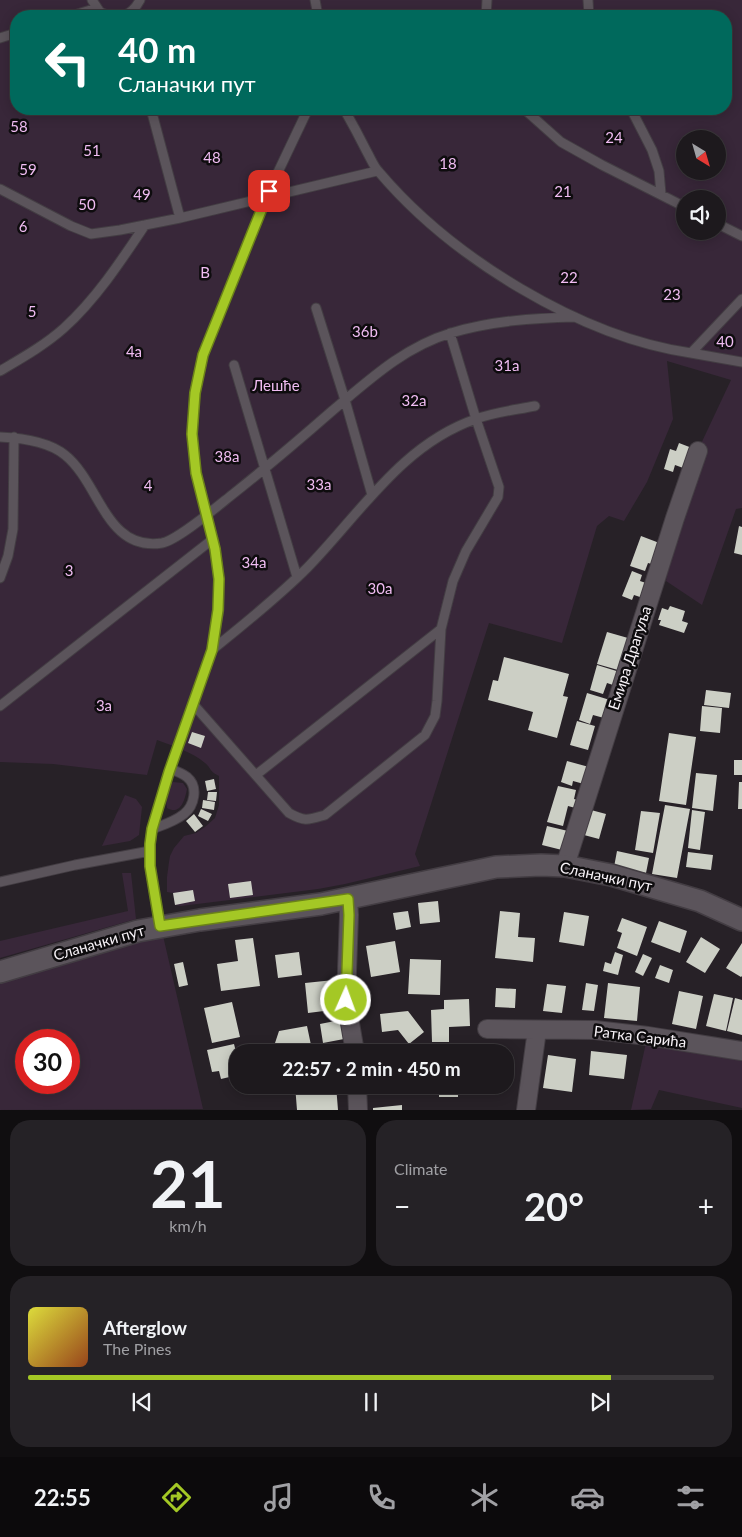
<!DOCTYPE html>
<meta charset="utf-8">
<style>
:root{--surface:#1d191d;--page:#252226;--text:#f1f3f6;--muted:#a0a0a4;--line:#3b383b;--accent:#a4c825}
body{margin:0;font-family:Lato,sans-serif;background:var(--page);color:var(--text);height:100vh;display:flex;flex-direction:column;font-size:19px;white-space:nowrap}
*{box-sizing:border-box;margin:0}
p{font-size:16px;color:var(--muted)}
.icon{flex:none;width:28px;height:28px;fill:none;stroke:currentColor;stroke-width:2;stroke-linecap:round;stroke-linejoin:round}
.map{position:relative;height:1110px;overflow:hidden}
.drawer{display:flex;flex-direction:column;gap:10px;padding:10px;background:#100e10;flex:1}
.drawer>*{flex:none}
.hud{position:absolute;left:10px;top:10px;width:722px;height:105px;border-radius:20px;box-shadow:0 2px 12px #0003,0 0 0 1px var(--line);background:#00695c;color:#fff;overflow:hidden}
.needle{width:32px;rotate:143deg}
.fabs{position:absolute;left:676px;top:130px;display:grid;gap:10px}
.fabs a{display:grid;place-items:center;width:50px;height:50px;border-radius:50%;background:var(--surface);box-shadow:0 2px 12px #0003,0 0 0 1px var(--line);font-size:25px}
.speed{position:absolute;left:15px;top:1029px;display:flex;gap:10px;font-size:25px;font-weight:700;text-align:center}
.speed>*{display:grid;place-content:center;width:65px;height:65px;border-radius:50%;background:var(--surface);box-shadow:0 2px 12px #0003,0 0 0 1px var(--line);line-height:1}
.speed .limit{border:8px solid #d22;background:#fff;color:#111}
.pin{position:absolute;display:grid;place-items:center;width:42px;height:42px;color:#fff;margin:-21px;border-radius:10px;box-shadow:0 2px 8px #0006}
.me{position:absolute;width:55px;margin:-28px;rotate:2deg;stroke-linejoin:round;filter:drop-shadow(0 0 4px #0008)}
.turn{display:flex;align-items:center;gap:18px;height:105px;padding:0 25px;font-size:22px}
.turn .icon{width:65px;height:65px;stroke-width:2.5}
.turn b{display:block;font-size:35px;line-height:42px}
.big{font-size:38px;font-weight:700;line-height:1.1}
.drawer .tile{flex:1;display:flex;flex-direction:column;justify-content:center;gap:8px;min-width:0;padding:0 18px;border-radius:20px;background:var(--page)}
.drawer .dial{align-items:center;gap:0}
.dial b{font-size:65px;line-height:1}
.song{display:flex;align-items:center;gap:15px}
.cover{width:60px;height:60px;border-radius:8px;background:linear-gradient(135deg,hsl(60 70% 55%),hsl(20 70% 35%))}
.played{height:5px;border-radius:2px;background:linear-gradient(90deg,var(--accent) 85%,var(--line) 85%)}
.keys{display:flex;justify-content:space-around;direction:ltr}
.heat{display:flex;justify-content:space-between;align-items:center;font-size:28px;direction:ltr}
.drawer .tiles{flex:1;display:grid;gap:10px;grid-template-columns:1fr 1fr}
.tile:last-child{grid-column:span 2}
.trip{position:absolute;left:229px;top:1044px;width:285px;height:50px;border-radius:20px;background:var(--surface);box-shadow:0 2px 12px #0003,0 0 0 1px var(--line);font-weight:700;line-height:50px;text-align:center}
.tab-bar{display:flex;height:80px;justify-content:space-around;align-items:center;background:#0c0a0c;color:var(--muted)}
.tab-bar .icon{width:35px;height:35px}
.tab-bar .current{color:var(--accent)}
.tab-bar b{font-size:22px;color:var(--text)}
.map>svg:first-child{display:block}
</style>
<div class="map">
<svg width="742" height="1110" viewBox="0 0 742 1110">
<rect width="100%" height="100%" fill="#272127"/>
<path fill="#382739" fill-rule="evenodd" d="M0,0H742V508L736,509L702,605L666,581L675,518L699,448L731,380L667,361L673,419L647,482L624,521L609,516L597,526L562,643L489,623L415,854L420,866L345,884L318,889L181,906L175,905L173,893L167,892V877L169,862L170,856L174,848L184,836L196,833L205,827L215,818L219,805V776C209,771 212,769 205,763C192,752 173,746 157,740L147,775L53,764L0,762ZM16,16H726V109H16ZM685,139H718V171H685ZM685,199H718V231H685Z
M173,782L183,783L187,789C185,799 181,816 167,808C165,800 167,788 173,782Z
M125,795L136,799L142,807L139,835L130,841L102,846Z
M122,873H131L136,919L0,958V941L128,911Z
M161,927L203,1109L0,1110V972ZM26,1040H69V1082H26Z
M646,1043L742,1058V1108L659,1090L651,1109L631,1110Z"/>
<path fill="#cccfc5" d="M679,443L692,448L686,469L675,465L673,472L664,469L670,449L676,451Z
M739,526L742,527V555L734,553Z
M641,536L662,544L655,565L648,563L645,571L630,566Z
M632,571L642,575L640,581L646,583L640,597L634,595L632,600L622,596Z
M670,606L685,611L682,621L688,623L684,633L659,625L661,620H658L662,608L668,610Z
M607,632L628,638L618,670L597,664Z
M504,657L569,674L563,696L568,697L557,738L528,730L533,712L488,700L493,680L498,681Z
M597,665L623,673L619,687L607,683L603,694L590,690Z
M706,690L731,693L729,708L704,705Z
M587,693L610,700L604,718L593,715L590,724L579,720Z
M702,706L722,708L720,733L700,731Z
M577,721L595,726L588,750L570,745Z
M192,732L205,736L201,748L188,743Z
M669,733L696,737L686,805L659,801Z
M734,760H742V775H734Z
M567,761L589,767L584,784L573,781L572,786L561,782Z
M696,773L717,775L713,811L692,808Z
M214,779L216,789L207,791L205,781Z
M739,782H742V809H738Z
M558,786L576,790L574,799L581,801L579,809L568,806L563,826L547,822Z
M208,792H217L216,801L207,800Z
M203,800L215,802L214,810L202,808Z
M665,805L690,809L677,878L652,874Z
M201,809L212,814L208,821L198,816Z
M591,810L606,814L599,839L584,835Z
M692,810L705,812L700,850L688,848Z
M641,811L660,813L653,853L635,850Z
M194,814L203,826L195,832L186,821Z
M547,826L568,831L562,850L542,845Z
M617,851L649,858L646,873L614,867Z
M688,852L713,855L711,870L686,867Z
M251,881L253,895L230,898L228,884Z
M193,890L195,901L175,905L173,893Z
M438,901L440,922L420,924L418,903Z
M408,911L411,927L396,930L393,913Z
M500,911L520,913L518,937L535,938L533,962L495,958Z
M564,912L589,916L584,946L559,942Z
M622,918L647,927L637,956L617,948L622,933L617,931Z
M659,921L687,931L680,953L651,942Z
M701,937L720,949L705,973L686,962Z
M253,938L260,986L221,991L217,964L238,961L235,940Z
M395,941L400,972L371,977L366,946Z
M742,943V976L741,977L726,968Z
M299,952L302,975L278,978L275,955Z
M615,952L623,955L618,975L603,971L605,962L611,964Z
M643,954L652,958L643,976L635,972Z
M410,959L441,960L440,995L408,994Z
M183,962L188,985L179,987L174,964Z
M660,965L673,970L669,983L655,978Z
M334,980L336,994L331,995L332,1010L308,1013L305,983Z
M586,983L598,985L594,1011L582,1010Z
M608,983L640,987L637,1021L604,1018Z
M547,984L566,986L562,1013L543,1011Z
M496,988L516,989L515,1008L495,1007Z
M679,991L703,996L696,1029L672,1024Z
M714,994L733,998L726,1031L706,1026Z
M735,998L742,1000V1035L727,1031Z
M469,999L470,1026L449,1027V1042H432L431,1010L444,1009V1000Z
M232,1002L240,1037L212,1043L204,1008Z
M408,1011L424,1032L409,1044L398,1030L382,1032L380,1014Z
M340,1020L344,1039L323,1043L320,1024Z
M307,1026L311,1045L293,1048L292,1052H272L279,1031Z
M234,1044L238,1060V1075L221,1079L219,1071L212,1072L207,1050Z
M591,1051L627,1055L624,1079L589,1075Z
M505,1055L512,1056L508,1088L494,1086V1085H505Z
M548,1055L576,1059L572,1092L543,1088Z
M295,1085H336L338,1110H297Z
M432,1085H458V1097H439V1090H432Z
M481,1085H493L492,1094L480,1093Z
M402,1105V1110H373V1108Z"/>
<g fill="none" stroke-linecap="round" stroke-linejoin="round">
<defs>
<path id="service" d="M92,0L100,12L110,16
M315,0L318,16
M588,0L589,16
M71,16L97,8
M123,16C131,13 136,8 140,0
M486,16L487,0
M0,38L16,33
M151,109L180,218
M344,109C352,123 360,138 367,152C371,159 374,167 379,172C451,257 580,337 691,353L742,299
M524,109L561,142L602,165L685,207
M631,109L652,150L659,171L661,194
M0,189L71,226L91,234L120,230L180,218L377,171
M718,224L742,236
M316,308L345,400L372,495
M691,353L742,362
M234,365L297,577
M0,371C22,358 45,345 64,328C96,299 121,261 145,225
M0,437C21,438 48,441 65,455C100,483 106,552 162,543C178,540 219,505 233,494C267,467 300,439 332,411C369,380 404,347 451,333C491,321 533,318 575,317
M0,578L8,556L13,529L14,437
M212,650C244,624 277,598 307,568C359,515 402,444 476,419C495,412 515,410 535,406
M193,704L289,813C305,822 308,820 325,815L425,735L435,716L437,701L441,629L453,581L466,551L498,497L499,487L476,419L450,333
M0,706L213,539
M256,775L441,629
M152,829C163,825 174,822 184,814C194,806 199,787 187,777C182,773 176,771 170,769
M0,882L75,865L150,851
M160,926L150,866V845L152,829L169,772L212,650L219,609V579L215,549L196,473L192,434L195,393L203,355L269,191L308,109"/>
<path id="minor" d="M565,866L675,518L698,451
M348,899L349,915L346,1000L355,1052
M487,1029L595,1030L648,1036L742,1051
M357,1085L358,1110
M526,1110L537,1030"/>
<path id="tertiary" d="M0,972L138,931L200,920L321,904L496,867L541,865L565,866L611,875L700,901L742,920"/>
</defs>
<use href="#service" stroke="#433d43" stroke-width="11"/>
<use href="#minor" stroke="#433d43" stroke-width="20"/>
<use href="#tertiary" stroke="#433d43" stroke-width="24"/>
<use href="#service" stroke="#5b545b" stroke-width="9"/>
<use href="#minor" stroke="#5b545b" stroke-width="18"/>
<use href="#tertiary" stroke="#5b545b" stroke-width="21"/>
</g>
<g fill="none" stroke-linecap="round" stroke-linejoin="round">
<defs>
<path id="route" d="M269,191L203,355L195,393L192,434L196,473L215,549L219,579L218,610L212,650L169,772L152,829L150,844V866L160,926L348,899L349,915L346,1000"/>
</defs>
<use href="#route" stroke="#6b8218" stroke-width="12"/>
<use href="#route" stroke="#a4c825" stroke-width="9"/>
</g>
<g text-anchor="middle" stroke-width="5" stroke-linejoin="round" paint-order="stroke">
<g font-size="15" fill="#f1bdf3" stroke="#0e0c0e">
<text x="19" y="132">58</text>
<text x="614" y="143">24</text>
<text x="92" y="156">51</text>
<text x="212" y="163">48</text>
<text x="448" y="169">18</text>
<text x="28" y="175">59</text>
<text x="563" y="197">21</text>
<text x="142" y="200">49</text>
<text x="87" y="210">50</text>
<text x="23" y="232">6</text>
<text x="205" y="278">B</text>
<text x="569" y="283">22</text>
<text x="672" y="300">23</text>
<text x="32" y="317">5</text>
<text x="365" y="337">36b</text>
<text x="725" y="347">40</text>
<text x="134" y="357">4a</text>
<text x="507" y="371">31a</text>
<text x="276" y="391">Лешће</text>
<text x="414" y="406">32a</text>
<text x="227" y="462">38a</text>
<text x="319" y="490">33a</text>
<text x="148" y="491">4</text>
<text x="254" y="568">34a</text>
<text x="69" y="576">3</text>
<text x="380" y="594">30a</text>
<text x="104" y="711">3a</text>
</g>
<g font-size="15" fill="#f7f2f7" stroke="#0e0c0e">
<text transform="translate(630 658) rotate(-72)" y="5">Емира Драгуља</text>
<text transform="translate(606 877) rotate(12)" y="5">Сланачки пут</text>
<text transform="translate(99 943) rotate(-16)" y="5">Сланачки пут</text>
<text transform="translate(640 1037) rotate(7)" y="5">Ратка Сарића</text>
</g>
</g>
</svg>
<div class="fabs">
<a><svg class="needle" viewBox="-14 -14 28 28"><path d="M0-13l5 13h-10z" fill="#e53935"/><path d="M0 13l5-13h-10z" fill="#a0a0a4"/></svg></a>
<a><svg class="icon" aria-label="sound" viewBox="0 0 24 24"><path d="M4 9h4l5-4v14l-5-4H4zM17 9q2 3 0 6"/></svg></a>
</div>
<div class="speed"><div class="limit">30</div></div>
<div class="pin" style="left:269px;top:191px;background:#d93025"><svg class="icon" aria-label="arrive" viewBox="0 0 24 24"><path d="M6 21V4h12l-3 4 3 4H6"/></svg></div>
<svg class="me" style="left:346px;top:1000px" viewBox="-20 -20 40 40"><circle r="17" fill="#a4c825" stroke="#fff" stroke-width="3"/><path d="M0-11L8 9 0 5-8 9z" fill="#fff"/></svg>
<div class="trip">22:57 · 2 min · 450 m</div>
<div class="hud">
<div class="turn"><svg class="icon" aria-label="left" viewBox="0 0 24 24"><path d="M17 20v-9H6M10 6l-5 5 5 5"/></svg><div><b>40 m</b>Сланачки пут</div></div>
</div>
</div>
<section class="drawer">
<div class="tiles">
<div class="tile dial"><b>21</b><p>km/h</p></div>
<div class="tile"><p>Climate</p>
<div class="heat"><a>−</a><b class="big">20°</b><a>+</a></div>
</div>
<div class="tile">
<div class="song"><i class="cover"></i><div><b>Afterglow</b><p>The Pines</p></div></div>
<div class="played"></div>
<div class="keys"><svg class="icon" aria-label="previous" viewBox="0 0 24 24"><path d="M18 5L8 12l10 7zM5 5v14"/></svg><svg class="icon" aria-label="pause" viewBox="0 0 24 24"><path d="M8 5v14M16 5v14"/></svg><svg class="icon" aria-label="next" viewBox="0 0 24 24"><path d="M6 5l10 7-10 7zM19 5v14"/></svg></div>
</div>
</div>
</section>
<nav class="tab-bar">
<b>22:55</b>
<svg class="icon current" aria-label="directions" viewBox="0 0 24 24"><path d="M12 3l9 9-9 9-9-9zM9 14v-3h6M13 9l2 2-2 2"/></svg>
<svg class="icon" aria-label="music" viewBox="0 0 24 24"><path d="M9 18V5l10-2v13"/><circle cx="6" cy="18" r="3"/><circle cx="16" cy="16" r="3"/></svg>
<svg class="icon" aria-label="phone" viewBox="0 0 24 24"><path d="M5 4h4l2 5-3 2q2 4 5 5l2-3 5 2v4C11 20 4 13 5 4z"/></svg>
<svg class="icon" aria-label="climate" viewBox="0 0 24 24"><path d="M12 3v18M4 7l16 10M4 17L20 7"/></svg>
<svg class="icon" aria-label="car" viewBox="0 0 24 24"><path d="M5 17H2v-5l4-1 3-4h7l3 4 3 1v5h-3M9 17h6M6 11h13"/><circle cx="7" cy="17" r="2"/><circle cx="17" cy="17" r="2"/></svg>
<svg class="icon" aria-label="filters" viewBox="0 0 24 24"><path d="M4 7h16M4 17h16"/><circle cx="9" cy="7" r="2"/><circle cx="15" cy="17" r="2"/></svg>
</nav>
